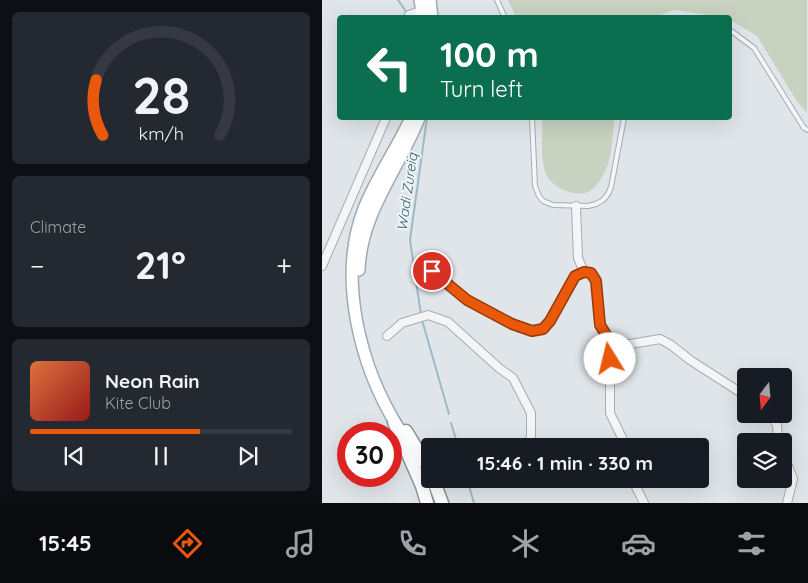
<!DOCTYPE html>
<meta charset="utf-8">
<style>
:root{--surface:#171b24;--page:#242831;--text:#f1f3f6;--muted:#9ea1a6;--line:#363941;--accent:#ea580c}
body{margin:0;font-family:Quicksand,sans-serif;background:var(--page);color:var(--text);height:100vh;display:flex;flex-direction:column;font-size:19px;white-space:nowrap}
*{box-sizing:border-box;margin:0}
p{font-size:16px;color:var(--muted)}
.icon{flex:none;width:28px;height:28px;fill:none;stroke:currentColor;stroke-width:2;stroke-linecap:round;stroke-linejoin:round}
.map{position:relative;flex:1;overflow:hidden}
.panel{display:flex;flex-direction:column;gap:12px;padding:12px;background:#0d0f14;width:322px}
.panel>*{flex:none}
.banner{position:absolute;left:15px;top:15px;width:395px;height:105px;border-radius:5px;box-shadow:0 5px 20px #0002;background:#0b6e4f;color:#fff;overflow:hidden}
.needle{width:32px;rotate:196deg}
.controls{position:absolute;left:415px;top:368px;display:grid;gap:10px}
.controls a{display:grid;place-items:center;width:55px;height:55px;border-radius:5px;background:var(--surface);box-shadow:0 5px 20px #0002;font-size:25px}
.speed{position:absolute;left:15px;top:422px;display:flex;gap:10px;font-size:25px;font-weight:700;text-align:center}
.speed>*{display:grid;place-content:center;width:65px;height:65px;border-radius:50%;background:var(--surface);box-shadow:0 5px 20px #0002;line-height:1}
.speed .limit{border:8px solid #d22;background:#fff;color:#111}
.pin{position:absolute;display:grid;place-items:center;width:42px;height:42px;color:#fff;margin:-21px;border:2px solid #fff;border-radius:50%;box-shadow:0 1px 5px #0007}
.me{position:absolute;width:55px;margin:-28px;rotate:351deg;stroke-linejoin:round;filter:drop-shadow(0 0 4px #0008)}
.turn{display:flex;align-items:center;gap:18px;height:105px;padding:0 20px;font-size:22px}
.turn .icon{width:65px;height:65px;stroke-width:2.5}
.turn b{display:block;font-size:35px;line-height:42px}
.big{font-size:38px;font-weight:800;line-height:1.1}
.panel .widget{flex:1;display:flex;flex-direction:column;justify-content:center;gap:8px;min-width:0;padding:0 18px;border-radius:8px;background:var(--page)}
.panel .dial{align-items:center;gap:0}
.dial svg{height:130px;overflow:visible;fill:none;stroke:var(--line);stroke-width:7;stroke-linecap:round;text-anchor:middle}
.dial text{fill:var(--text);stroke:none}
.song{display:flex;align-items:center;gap:15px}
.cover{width:60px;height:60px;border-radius:8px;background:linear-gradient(135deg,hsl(20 70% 55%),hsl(0 70% 35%))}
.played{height:5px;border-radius:2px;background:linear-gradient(90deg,var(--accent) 65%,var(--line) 65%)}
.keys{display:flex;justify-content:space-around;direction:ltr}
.heat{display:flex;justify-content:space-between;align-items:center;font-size:28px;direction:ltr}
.trip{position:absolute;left:99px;top:438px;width:288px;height:50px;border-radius:5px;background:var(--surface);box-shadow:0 5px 20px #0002;font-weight:800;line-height:50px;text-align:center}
.menu{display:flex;height:80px;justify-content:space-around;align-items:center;background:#090b0e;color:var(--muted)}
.menu .icon{width:35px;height:35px}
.menu .current{color:var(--accent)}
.menu b{font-size:22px;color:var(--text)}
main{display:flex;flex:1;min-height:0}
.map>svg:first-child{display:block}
</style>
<main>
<section class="panel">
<div class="widget dial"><svg viewBox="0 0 100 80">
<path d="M14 69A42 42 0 1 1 86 69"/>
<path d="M14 69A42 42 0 0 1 10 35" stroke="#ea580c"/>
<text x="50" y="56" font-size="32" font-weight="700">28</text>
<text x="50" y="72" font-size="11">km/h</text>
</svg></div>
<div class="widget"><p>Climate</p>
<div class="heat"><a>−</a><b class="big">21°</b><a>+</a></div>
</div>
<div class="widget">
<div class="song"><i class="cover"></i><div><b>Neon Rain</b><p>Kite Club</p></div></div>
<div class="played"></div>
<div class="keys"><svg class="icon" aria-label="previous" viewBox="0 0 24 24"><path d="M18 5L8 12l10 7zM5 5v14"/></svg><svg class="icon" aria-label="pause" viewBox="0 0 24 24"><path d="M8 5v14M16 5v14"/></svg><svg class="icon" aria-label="next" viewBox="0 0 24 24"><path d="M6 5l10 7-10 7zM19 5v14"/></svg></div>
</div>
</section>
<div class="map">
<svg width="486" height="503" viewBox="0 0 486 503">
<rect width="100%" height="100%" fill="#e0e5e9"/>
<path fill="#c9d2c1" d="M186,0H485V113L474,100L435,36L408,20V18L352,10L333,17H194Z
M220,118H293C290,132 291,150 286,164C283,173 275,188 266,192C253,197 231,188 225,176C217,159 221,135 220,118Z"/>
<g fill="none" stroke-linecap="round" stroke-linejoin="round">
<path stroke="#9bbbc8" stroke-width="2" d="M76,0L85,13
M99,315L88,240L105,118
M100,320L127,414
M129,423L136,446
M145,479L152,503"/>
<defs>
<path id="service" d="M175,0L183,18
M408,30L432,48L482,128L486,130
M210,118L213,186L217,196L221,201L231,205L266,206L274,204L281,200L286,194L289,187L302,118"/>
<path id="minor" d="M85,18L87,15L101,10
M254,206L256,258L262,272
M0,266L64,118
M110,271L145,300L190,324L210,331L221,329L228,321L253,277L262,272L269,273L274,281L279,325L288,341L303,345L338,339L349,345L368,360L424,396
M65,336L80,323L106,315L126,322L177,368L191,378L209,413V437L204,446
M288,341V413L304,446
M446,414L455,424L456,441
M461,453L471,479L465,503
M310,479L322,503"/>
<path id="primary" d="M98,0L101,18
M108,0L110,18
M37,270C39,212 77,169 97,118
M77,429C38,367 14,276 43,206C56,175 75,148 89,118"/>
<path id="trunk" d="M72,422L100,486L105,503
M84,431L108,471
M111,479L120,503"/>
</defs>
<use href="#service" stroke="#a5adb3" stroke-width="6"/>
<use href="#minor" stroke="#a5adb3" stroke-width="10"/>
<use href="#primary" stroke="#9facb4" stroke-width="14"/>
<use href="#trunk" stroke="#88969f" stroke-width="15"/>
<use href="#service" stroke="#f3f5f7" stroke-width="4"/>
<use href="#minor" stroke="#f3f5f7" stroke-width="8"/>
<use href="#primary" stroke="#fff" stroke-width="11"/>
<use href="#trunk" stroke="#fff" stroke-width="12"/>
</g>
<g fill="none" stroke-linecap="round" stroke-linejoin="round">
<defs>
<path id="route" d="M110,271L145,300L190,324L210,331L221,329L228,321L253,276L262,272L269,273L274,281L278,325L288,341V359"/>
</defs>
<use href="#route" stroke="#983908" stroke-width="12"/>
<use href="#route" stroke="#ea580c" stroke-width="9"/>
</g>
<g text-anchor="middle" stroke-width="4" stroke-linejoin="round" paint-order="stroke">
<g font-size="14" font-style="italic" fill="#345f73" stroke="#eff4f6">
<text transform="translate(85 192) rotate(-82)" y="5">Wadi Zureiq</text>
</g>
</g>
</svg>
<div class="controls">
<a><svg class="needle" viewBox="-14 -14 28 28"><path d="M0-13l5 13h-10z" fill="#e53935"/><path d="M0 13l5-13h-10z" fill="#9ea1a6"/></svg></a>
<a><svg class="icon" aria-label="layers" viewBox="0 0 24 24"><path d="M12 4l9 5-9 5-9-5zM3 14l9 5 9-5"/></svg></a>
</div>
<div class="speed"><div class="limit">30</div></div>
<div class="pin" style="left:110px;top:271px;background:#d93025"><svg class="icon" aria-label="arrive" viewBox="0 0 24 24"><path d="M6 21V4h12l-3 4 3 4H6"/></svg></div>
<svg class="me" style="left:288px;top:359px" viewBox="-20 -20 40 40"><circle r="19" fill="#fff"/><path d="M0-13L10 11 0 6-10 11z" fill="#ea580c"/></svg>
<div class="trip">15:46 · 1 min · 330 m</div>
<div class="banner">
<div class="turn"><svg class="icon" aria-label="left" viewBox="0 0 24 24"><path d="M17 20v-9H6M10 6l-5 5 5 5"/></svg><div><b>100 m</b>Turn left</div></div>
</div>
</div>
</main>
<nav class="menu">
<b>15:45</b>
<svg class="icon current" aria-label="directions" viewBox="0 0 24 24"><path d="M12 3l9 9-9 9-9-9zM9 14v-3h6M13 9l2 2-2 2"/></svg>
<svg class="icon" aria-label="music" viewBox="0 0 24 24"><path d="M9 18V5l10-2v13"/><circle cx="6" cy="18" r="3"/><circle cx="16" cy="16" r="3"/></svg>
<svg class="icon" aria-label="phone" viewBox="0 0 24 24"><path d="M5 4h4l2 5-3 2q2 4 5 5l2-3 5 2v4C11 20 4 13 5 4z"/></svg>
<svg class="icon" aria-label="climate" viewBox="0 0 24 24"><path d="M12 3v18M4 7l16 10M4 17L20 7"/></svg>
<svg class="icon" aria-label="car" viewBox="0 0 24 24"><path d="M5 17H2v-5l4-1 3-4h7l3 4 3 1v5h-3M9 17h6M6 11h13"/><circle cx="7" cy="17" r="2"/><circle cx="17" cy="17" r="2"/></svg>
<svg class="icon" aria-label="filters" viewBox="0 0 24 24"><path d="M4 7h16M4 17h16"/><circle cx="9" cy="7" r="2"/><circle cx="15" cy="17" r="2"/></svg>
</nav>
